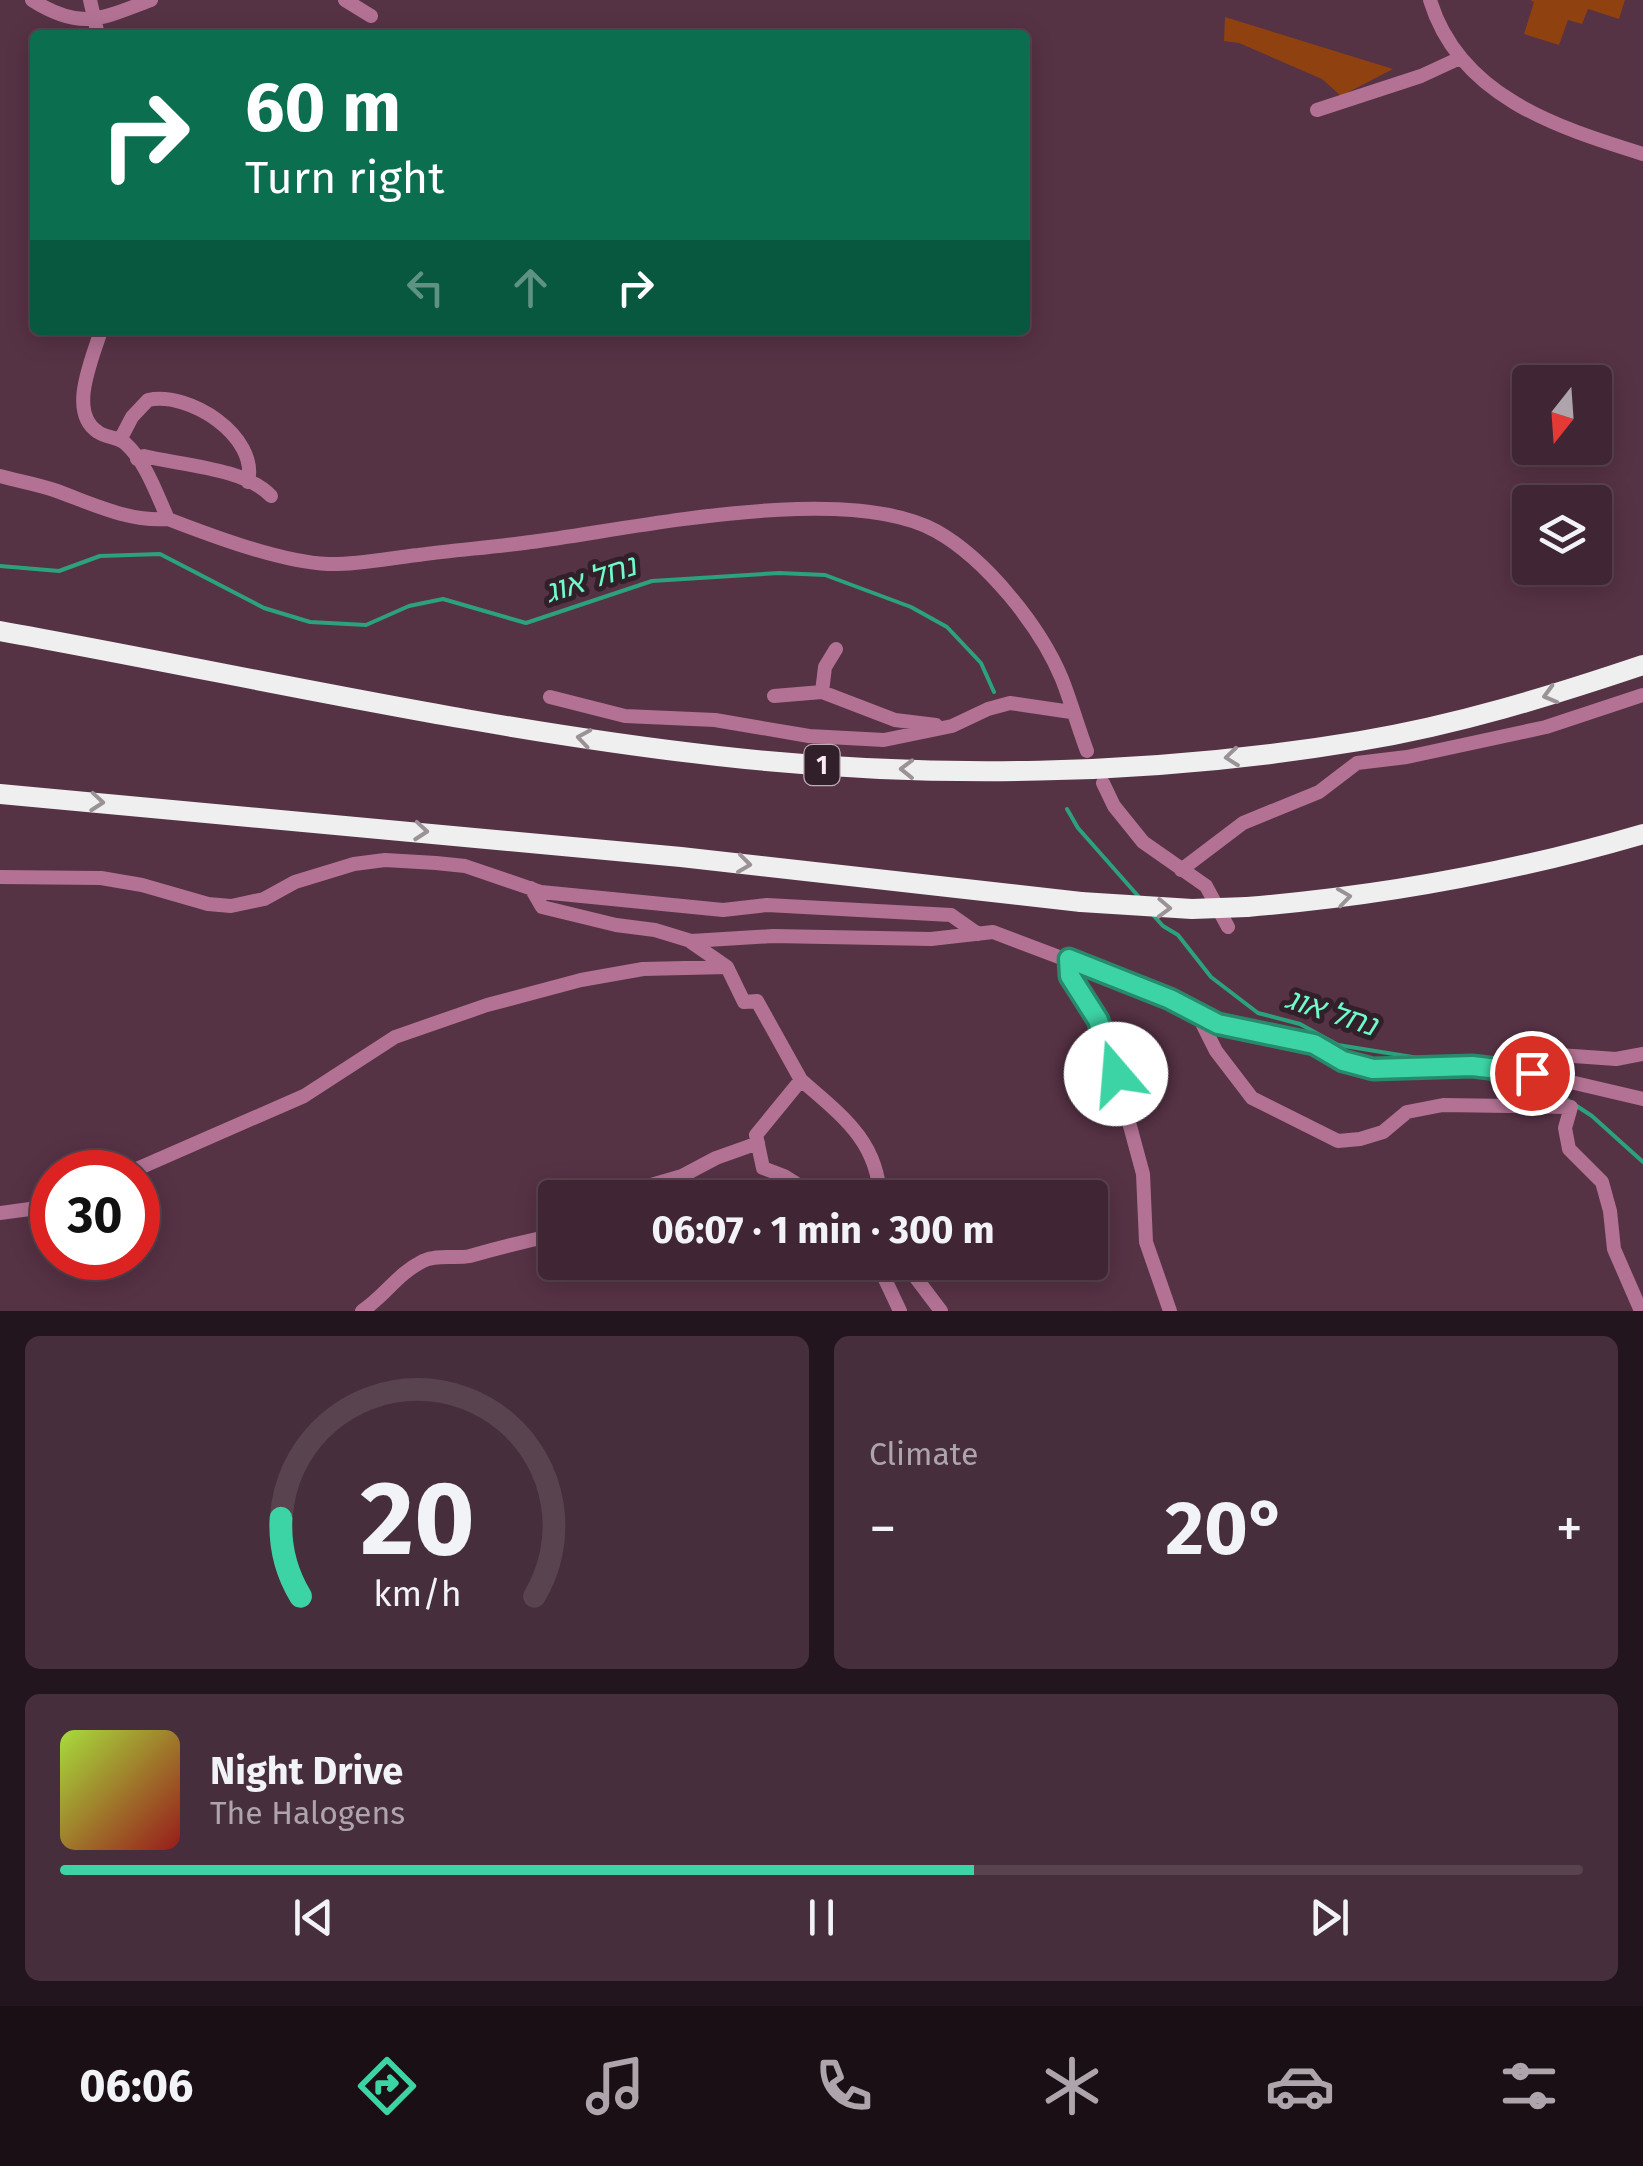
<!DOCTYPE html>
<meta charset="utf-8">
<style>
:root{--surface:#402634;--page:#472e3c;--text:#f1f3f6;--muted:#aea5ac;--line:#59434f;--accent:#3cd4a4}
body{margin:0;font-family:"Fira Sans","Noto Sans Hebrew",sans-serif;background:var(--page);color:var(--text);height:100vh;display:flex;flex-direction:column;font-size:38px;white-space:nowrap}
*{box-sizing:border-box;margin:0}
p{font-size:32px;color:var(--muted)}
.icon{flex:none;width:55px;height:55px;fill:none;stroke:currentColor;stroke-width:2;stroke-linecap:round;stroke-linejoin:round}
.map{position:relative;height:1311px;overflow:hidden}
.panel{display:flex;flex-direction:column;gap:25px;padding:25px;background:#23151d;flex:1}
.panel>*{flex:none}
.guide{position:absolute;left:30px;top:30px;width:1000px;height:305px;border-radius:10px;box-shadow:0 5px 25px #0003,0 0 0 2px var(--line);background:#0b6e4f;color:#fff;overflow:hidden}
.needle{width:65px;rotate:197deg}
.tools{position:absolute;left:1512px;top:365px;display:grid;gap:20px}
.tools a{display:grid;place-items:center;width:100px;height:100px;border-radius:10px;background:var(--surface);box-shadow:0 5px 25px #0003,0 0 0 2px var(--line);font-size:50px}
.speed{position:absolute;left:30px;top:1150px;display:flex;gap:20px;font-size:50px;font-weight:700;text-align:center}
.speed>*{display:grid;place-content:center;width:130px;height:130px;border-radius:50%;background:var(--surface);box-shadow:0 5px 25px #0003,0 0 0 2px var(--line);line-height:1}
.speed .limit{border:15px solid #d22;background:#fff;color:#111}
.pin{position:absolute;display:grid;place-items:center;width:85px;height:85px;color:#fff;margin:-42px;border:5px solid #fff;border-radius:50%;box-shadow:0 2px 10px #0007}
.me{position:absolute;width:110px;margin:-55px;rotate:342deg;stroke-linejoin:round;filter:drop-shadow(0 0 8px #0008)}
.turn{display:flex;align-items:center;gap:35px;height:210px;padding:0 50px;font-size:45px}
.turn .icon{width:130px;height:130px;stroke-width:2.5}
.turn b{display:block;font-size:70px;line-height:85px}
.lanes{display:flex;align-items:center;height:95px;padding:0 50px;background:#0003;justify-content:center;gap:50px;direction:ltr}
.lanes .off{opacity:.35}
.big{font-size:75px;font-weight:700;line-height:1.1}
.panel .widget{flex:1;display:flex;flex-direction:column;justify-content:center;gap:15px;min-width:0;padding:0 35px;border-radius:15px;background:var(--page)}
.panel .dial{align-items:center;gap:0}
.dial svg{height:260px;overflow:visible;fill:none;stroke:var(--line);stroke-width:7;stroke-linecap:round;text-anchor:middle}
.dial text{fill:var(--text);stroke:none}
.song{display:flex;align-items:center;gap:30px}
.cover{width:120px;height:120px;border-radius:15px;background:linear-gradient(135deg,hsl(80 70% 55%),hsl(0 70% 35%))}
.played{height:10px;border-radius:5px;background:linear-gradient(90deg,var(--accent) 60%,var(--line) 60%)}
.keys{display:flex;justify-content:space-around;direction:ltr}
.heat{display:flex;justify-content:space-between;align-items:center;font-size:55px;direction:ltr}
.panel .tiles{flex:1;display:grid;gap:25px;grid-template-columns:1fr 1fr}
.widget:last-child{grid-column:span 2}
.trip{position:absolute;left:538px;top:1180px;width:570px;height:100px;border-radius:10px;background:var(--surface);box-shadow:0 5px 25px #0003,0 0 0 2px var(--line);font-weight:700;line-height:100px;text-align:center}
.tabs{display:flex;height:160px;justify-content:space-around;align-items:center;background:#1a0f15;color:var(--muted)}
.tabs .icon{width:70px;height:70px}
.tabs .on{color:var(--accent)}
.tabs b{font-size:45px;color:var(--text)}
.map>svg:first-child{display:block}
</style>
<div class="map">
<svg width="1643" height="1311" viewBox="0 0 1643 1311">
<rect width="100%" height="100%" fill="#563245"/>
<path fill="#904110" d="M1530,0H1625L1619,19L1588,9L1582,24L1568,20L1559,45L1524,34L1534,2Z
M1225,17L1393,69L1341,96L1322,79L1239,43L1224,41Z"/>
<g fill="none" stroke-linecap="round" stroke-linejoin="round">
<path stroke="#2ba27c" stroke-width="4" d="M0,566L59,571L100,556L160,554L264,608L310,622L366,625L409,606L443,599L526,623L652,581L779,573L825,575L911,607L947,627L981,663L994,692
M1067,809L1078,828L1139,897
M1154,916L1163,926L1178,935L1211,977L1258,1013L1300,1024L1338,1045L1437,1061
M1499,1076L1566,1099L1592,1116L1643,1162"/>
<path stroke="#b37294" stroke-width="14" d="M32,0C81,31 101,19 151,0
M90,0L98,35
M345,0L371,16
M1430,0C1459,96 1556,127 1643,154
M1317,110L1421,76L1460,58
M101,330C93,358 67,412 98,432C106,438 119,437 126,444C146,462 157,495 168,519C212,536 281,562 328,564C358,565 389,558 418,555C456,550 494,547 531,542C633,529 845,481 936,531C986,559 1040,626 1062,679C1071,702 1078,727 1087,751
M120,440L132,417L148,400C189,391 259,436 248,482
M137,459L144,456C180,465 245,468 271,496
M0,476C18,481 36,484 54,490C91,503 127,522 168,519
M822,692L825,667L836,649
M774,696L822,692L895,720L936,725
M550,697L625,716L715,720L809,736L884,740L952,726L988,709L1010,703L1071,712
M1103,783L1114,806L1143,842L1206,886L1228,927
M1181,870L1243,823L1319,792L1357,763L1407,757L1546,727L1643,695
M0,877L101,878L142,885L208,904L231,906L264,899L295,882L354,864L385,860L436,863L465,866L541,892L723,910L767,905L951,915L978,934
M531,888L542,907L616,925L655,930L691,941L773,936L931,939L993,932L1170,999L1218,1024L1314,1044L1343,1061L1373,1069L1472,1067L1532,1073L1643,1099
M691,942L727,967L744,1002L757,1001L801,1080L756,1135L763,1168L784,1176L819,1198
M1069,959L1070,976L1098,1020L1116,1074L1143,1174L1146,1242L1170,1311
M1198,1015L1216,1051L1252,1098L1338,1141L1360,1139L1383,1132L1407,1112L1443,1105L1571,1107L1565,1128L1569,1149L1602,1182L1610,1211L1614,1249L1641,1311
M1532,1073L1559,1055L1616,1059L1643,1054
M801,1080C841,1115 878,1141 880,1198
M130,1172L304,1096L395,1037L487,1005L581,980L643,969L727,967
M640,1198L651,1185L682,1176L716,1158L758,1143
M0,1213L52,1206
M882,1262L883,1275L900,1311
M904,1262L941,1311
M362,1311C385,1296 397,1274 423,1261C437,1254 455,1259 470,1256C498,1248 526,1241 555,1235"/>
<path stroke="#efefef" stroke-width="20" d="M0,631C239,674 477,729 718,756C929,780 1150,776 1360,741C1457,725 1551,696 1643,665
M0,794L681,857L1081,902
M1247,907C1382,896 1513,872 1643,834"/>
<path stroke="#efefef" stroke-width="20" d="M1081,902L1192,909L1247,907"/>
</g>
<defs><path id="oneway-chevron" d="M-2-3.5L2.5 0L-2 3.5" fill="none" stroke-width="1.6" stroke-linecap="round" stroke-linejoin="round" transform="scale(2.5)"/></defs>
<g stroke="#9a9296">
<use href="#oneway-chevron" transform="translate(1550 695) rotate(164)"/>
<use href="#oneway-chevron" transform="translate(584 738) rotate(-171)"/>
<use href="#oneway-chevron" transform="translate(1232 757) rotate(174)"/>
<use href="#oneway-chevron" transform="translate(907 769) rotate(-179)"/>
<use href="#oneway-chevron" transform="translate(97 802) rotate(5)"/>
<use href="#oneway-chevron" transform="translate(421 831) rotate(5)"/>
<use href="#oneway-chevron" transform="translate(744 864) rotate(7)"/>
<use href="#oneway-chevron" transform="translate(1344 897) rotate(-8)"/>
<use href="#oneway-chevron" transform="translate(1164 908) rotate(2)"/>
</g>
<g fill="none" stroke-linecap="round" stroke-linejoin="round">
<defs>
<path id="route" d="M1116,1074L1098,1020L1070,976L1069,959L1170,999L1218,1024L1314,1044L1343,1061L1373,1069L1472,1066L1532,1073"/>
</defs>
<use href="#route" stroke="#278a6b" stroke-width="25"/>
<use href="#route" stroke="#3cd4a4" stroke-width="18"/>
</g>
<g text-anchor="middle" stroke-width="10" stroke-linejoin="round" paint-order="stroke">
<rect fill="#312029" stroke="#bfadb6" stroke-width="2.5" x="804.5" y="745" width="35" height="40" rx="8"/>
<g font-size="25" font-weight="bold" fill="#fceaf3">
<text x="822" y="774">1</text>
</g>
<g font-size="30" font-style="italic" fill="#6ffbc9" stroke="#312029">
<text transform="translate(590 579) rotate(-18)" y="10">נחל אוג</text>
<text transform="translate(1331 1012) rotate(18)" y="10">נחל אוג</text>
</g>
</g>
</svg>
<div class="tools">
<a><svg class="needle" viewBox="-14 -14 28 28"><path d="M0-13l5 13h-10z" fill="#e53935"/><path d="M0 13l5-13h-10z" fill="#aea5ac"/></svg></a>
<a><svg class="icon" aria-label="layers" viewBox="0 0 24 24"><path d="M12 4l9 5-9 5-9-5zM3 14l9 5 9-5"/></svg></a>
</div>
<div class="speed"><div class="limit">30</div></div>
<div class="pin" style="left:1532px;top:1073px;background:#d93025"><svg class="icon" aria-label="arrive" viewBox="0 0 24 24"><path d="M6 21V4h12l-3 4 3 4H6"/></svg></div>
<svg class="me" style="left:1116px;top:1074px" viewBox="-20 -20 40 40"><circle r="19" fill="#fff"/><path d="M0-13L10 11 0 6-10 11z" fill="#3cd4a4"/></svg>
<div class="trip">06:07 · 1 min · 300 m</div>
<div class="guide">
<div class="turn"><svg class="icon" aria-label="right" viewBox="0 0 24 24"><path d="M7 20v-9h11M14 6l5 5-5 5"/></svg><div><b>60 m</b>Turn right</div></div>
<div class="lanes"><svg class="icon off" aria-label="left" viewBox="0 0 24 24"><path d="M17 20v-9H6M10 6l-5 5 5 5"/></svg><svg class="icon off" aria-label="ahead" viewBox="0 0 24 24"><path d="M12 20V5M6 11l6-6 6 6"/></svg><svg class="icon" aria-label="right" viewBox="0 0 24 24"><path d="M7 20v-9h11M14 6l5 5-5 5"/></svg></div>
</div>
</div>
<section class="panel">
<div class="tiles">
<div class="widget dial"><svg viewBox="0 0 100 80">
<path d="M14 69A42 42 0 1 1 86 69"/>
<path d="M14 69A42 42 0 0 1 8 45" stroke="#3cd4a4"/>
<text x="50" y="56" font-size="32" font-weight="700">20</text>
<text x="50" y="72" font-size="11">km/h</text>
</svg></div>
<div class="widget"><p>Climate</p>
<div class="heat"><a>−</a><b class="big">20°</b><a>+</a></div>
</div>
<div class="widget">
<div class="song"><i class="cover"></i><div><b>Night Drive</b><p>The Halogens</p></div></div>
<div class="played"></div>
<div class="keys"><svg class="icon" aria-label="previous" viewBox="0 0 24 24"><path d="M18 5L8 12l10 7zM5 5v14"/></svg><svg class="icon" aria-label="pause" viewBox="0 0 24 24"><path d="M8 5v14M16 5v14"/></svg><svg class="icon" aria-label="next" viewBox="0 0 24 24"><path d="M6 5l10 7-10 7zM19 5v14"/></svg></div>
</div>
</div>
</section>
<nav class="tabs">
<b>06:06</b>
<svg class="icon on" aria-label="directions" viewBox="0 0 24 24"><path d="M12 3l9 9-9 9-9-9zM9 14v-3h6M13 9l2 2-2 2"/></svg>
<svg class="icon" aria-label="music" viewBox="0 0 24 24"><path d="M9 18V5l10-2v13"/><circle cx="6" cy="18" r="3"/><circle cx="16" cy="16" r="3"/></svg>
<svg class="icon" aria-label="phone" viewBox="0 0 24 24"><path d="M5 4h4l2 5-3 2q2 4 5 5l2-3 5 2v4C11 20 4 13 5 4z"/></svg>
<svg class="icon" aria-label="climate" viewBox="0 0 24 24"><path d="M12 3v18M4 7l16 10M4 17L20 7"/></svg>
<svg class="icon" aria-label="car" viewBox="0 0 24 24"><path d="M5 17H2v-5l4-1 3-4h7l3 4 3 1v5h-3M9 17h6M6 11h13"/><circle cx="7" cy="17" r="2"/><circle cx="17" cy="17" r="2"/></svg>
<svg class="icon" aria-label="filters" viewBox="0 0 24 24"><path d="M4 7h16M4 17h16"/><circle cx="9" cy="7" r="2"/><circle cx="15" cy="17" r="2"/></svg>
</nav>
